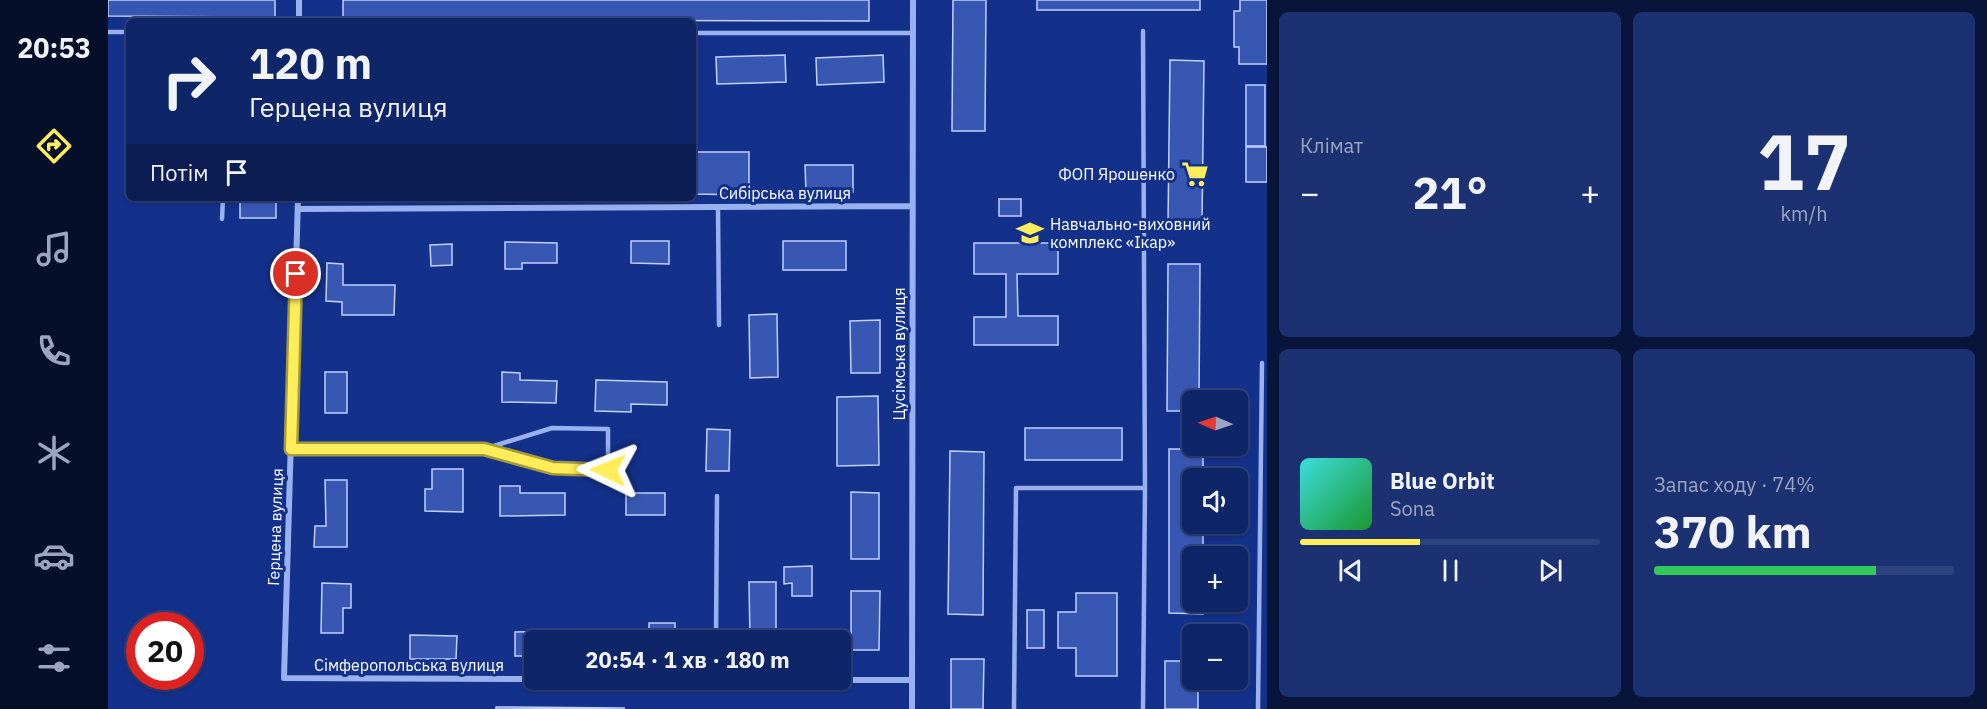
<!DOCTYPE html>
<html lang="uk">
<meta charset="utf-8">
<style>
:root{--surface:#0e2568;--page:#1c3171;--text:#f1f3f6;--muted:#9ba5c0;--line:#2e427c;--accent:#ffee59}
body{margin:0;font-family:"IBM Plex Sans",sans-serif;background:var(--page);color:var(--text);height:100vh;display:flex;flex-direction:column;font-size:22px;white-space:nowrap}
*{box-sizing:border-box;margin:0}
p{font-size:20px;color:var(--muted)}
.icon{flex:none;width:33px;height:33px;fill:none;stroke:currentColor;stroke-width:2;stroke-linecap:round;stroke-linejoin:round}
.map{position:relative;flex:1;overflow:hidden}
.panel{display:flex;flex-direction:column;gap:12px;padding:12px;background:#081439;width:720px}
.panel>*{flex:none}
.hud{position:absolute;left:18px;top:18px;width:570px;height:183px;border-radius:9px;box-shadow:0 2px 4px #0004,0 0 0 2px var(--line);background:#0e2568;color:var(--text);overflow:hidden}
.needle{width:39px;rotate:272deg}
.fabs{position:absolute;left:1074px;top:390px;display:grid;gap:12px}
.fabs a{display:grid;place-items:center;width:66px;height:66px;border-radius:9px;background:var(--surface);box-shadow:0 2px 4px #0004,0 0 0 2px var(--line);font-size:30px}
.speed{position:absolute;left:18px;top:612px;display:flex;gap:12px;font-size:30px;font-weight:700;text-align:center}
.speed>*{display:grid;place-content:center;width:78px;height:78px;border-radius:50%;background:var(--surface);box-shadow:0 2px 4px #0004,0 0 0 2px var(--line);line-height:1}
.speed .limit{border:9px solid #d22;background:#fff;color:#111}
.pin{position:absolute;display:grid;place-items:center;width:51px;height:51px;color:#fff;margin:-26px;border:3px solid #fff;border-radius:50%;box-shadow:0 2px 6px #0007}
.me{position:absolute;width:66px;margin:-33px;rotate:272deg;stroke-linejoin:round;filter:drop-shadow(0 0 4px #0008)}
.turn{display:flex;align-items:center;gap:21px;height:126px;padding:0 24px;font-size:27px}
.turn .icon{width:78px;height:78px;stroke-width:2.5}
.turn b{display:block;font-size:42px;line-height:51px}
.then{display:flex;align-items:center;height:57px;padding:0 24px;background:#0003;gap:12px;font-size:22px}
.big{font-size:45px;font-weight:700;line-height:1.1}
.panel .widget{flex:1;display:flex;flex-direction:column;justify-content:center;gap:9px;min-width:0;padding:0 21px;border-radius:9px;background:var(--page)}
.panel .dial{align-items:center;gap:0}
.dial b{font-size:78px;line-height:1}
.song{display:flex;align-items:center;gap:18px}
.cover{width:72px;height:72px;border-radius:9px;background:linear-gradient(135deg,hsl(180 70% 55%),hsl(130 70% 35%))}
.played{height:6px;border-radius:3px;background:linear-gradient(90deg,var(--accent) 40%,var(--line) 40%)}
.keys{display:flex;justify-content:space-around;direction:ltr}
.heat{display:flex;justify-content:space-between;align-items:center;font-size:33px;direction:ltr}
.charge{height:9px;border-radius:4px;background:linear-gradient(90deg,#34c759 74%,var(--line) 0)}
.panel .tiles{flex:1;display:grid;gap:12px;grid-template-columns:repeat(2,1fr)}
.trip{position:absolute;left:416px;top:630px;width:327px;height:60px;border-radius:9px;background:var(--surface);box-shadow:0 2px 4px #0004,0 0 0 2px var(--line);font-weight:700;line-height:60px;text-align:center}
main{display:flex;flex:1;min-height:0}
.menu{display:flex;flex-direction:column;width:108px;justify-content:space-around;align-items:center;background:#060f2a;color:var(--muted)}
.menu .icon{width:42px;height:42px}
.menu .active{color:var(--accent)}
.menu b{font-size:27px;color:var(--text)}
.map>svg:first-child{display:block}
</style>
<main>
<nav class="menu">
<b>20:53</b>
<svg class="icon active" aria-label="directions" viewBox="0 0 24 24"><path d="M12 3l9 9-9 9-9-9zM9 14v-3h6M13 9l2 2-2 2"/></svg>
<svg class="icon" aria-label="music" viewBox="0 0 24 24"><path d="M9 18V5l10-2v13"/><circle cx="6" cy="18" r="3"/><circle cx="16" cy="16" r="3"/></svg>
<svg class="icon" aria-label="phone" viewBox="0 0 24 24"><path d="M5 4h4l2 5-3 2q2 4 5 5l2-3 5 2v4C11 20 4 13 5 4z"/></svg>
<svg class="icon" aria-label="climate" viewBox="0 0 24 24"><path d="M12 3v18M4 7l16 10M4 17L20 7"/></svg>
<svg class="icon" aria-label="car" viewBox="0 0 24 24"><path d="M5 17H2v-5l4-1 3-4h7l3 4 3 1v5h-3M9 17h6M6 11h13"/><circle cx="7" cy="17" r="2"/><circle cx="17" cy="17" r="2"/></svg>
<svg class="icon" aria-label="filters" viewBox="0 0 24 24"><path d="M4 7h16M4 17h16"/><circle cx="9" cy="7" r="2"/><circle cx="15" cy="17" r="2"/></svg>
</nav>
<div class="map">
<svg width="1159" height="709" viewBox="0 0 1159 709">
<rect width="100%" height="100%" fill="#13318a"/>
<path fill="#3757b2" stroke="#c1d0fc" stroke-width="1.5" d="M0,0H167V17L0,16Z
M235,0H761V21L235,20Z
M845,0H878L877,131H844Z
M929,0H1092V10H929Z
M1132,0H1159V64H1131V47H1126V11H1132Z
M677,55L678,82L609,84L608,57Z
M775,55L776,82L709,85L708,58Z
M1062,60L1096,61L1094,224H1060Z
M1138,85H1157V146H1138Z
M1138,147H1159V182H1138Z
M585,152H641V195L585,194Z
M697,165H745V192L698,193Z
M132,198H168V218H132Z
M891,199H913V216H891Z
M523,241H561V264L523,263Z
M675,241H738V270H675Z
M397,242L449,243V263H414V269H397Z
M866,243H950V274H909L910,316H950V345H866V317H898V274H866Z
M344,244V265L323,266L322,245Z
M219,263L235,264V285H287L286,315H234V302L218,301Z
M1060,264H1092L1091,400H1084V411H1059Z
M669,314L670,377L642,378L641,315Z
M772,320V373H743L742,321Z
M217,372H239V413H217Z
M394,372L412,373V380L449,381L448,403L394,402Z
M488,380L559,382V405L523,404V412L487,411Z
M770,396L771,465L729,466V397Z
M917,428H1014V460H917Z
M599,429L622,430L621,471H598Z
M1061,449H1095V478H1084V524H1095V556H1084V602H1095V614L1061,613Z
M842,451L876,452L875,615L840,614Z
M324,469H355V512L317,511V489H324Z
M217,480H239V547H206L207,526H218Z
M392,486H412V493H457V515L392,516Z
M743,492L771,493V559H743Z
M518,493H557V515H518Z
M704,566V596H684V583L676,584V567Z
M641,582H668V640H642Z
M214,583L243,584V608H235V633H213Z
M743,591H772L771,650H743Z
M968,593H1009V676H968V648H950V612H968Z
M919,610H936V648H919Z
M541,623H567V640H517V635H541Z
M447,631V640H426V656H407V632Z
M302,635L349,636L348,659H302Z
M843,659H876L875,709H843Z
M1057,661H1084V680H1090V709H1057Z
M388,707L517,708L388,709Z"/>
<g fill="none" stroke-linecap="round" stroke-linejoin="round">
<path stroke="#9ab1f0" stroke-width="4.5" d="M1035,31L1037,488
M0,32H21
M585,33H805
M610,207L611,325
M114,219L115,198
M183,449H376L445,468L500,470V429L444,428L376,449
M608,640L609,496
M906,709L908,488H1037L1035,709
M1150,709L1154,363"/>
<path stroke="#9ab1f0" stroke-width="6" d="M191,21V0
M190,198L176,678L426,679
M190,209L804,206
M596,680H804
M804,709L805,0"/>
</g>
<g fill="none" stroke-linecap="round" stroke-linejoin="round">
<defs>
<path id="route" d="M188,274L183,449H376L445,468L500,470"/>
</defs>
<use href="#route" stroke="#a69b3a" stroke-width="15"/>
<use href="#route" stroke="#ffee59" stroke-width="10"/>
</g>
<defs>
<symbol id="supermarket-bare" viewBox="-9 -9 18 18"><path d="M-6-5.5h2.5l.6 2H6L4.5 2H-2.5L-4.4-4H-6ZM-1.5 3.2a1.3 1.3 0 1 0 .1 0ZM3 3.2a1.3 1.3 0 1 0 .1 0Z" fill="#ffee59" stroke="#13318a" stroke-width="2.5" paint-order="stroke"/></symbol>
<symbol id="school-bare" viewBox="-9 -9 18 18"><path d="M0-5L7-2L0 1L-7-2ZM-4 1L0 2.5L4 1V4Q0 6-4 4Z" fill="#ffee59" stroke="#13318a" stroke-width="2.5" paint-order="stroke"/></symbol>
</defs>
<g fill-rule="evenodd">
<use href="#supermarket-bare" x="1068" y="155" width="38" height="38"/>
<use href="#school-bare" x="903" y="214" width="38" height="38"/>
</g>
<g text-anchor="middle" stroke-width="6" stroke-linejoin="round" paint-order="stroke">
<g font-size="16" fill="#fff" stroke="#13318a" text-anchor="end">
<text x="1067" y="180">ФОП Ярошенко</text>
<text x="942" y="230" text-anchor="start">Навчально-виховний<tspan x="942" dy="18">комплекс «Ікар»</tspan></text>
</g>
<g font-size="16" fill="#fff" stroke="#13318a">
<text x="677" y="199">Сибірська вулиця</text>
<text transform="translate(791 354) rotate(-90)" y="6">Цусімська вулиця</text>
<text transform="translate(167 527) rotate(-88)" y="6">Герцена вулиця</text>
<text x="301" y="671">Сімферопольська вулиця</text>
</g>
</g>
</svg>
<div class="fabs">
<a><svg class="needle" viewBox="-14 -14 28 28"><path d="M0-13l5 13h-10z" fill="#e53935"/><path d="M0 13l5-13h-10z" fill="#9ba5c0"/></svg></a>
<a><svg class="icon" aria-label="sound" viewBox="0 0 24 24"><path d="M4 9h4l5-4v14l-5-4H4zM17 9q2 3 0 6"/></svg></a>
<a>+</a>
<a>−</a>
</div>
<div class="speed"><div class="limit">20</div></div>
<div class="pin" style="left:188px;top:274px;background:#d93025"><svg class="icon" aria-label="arrive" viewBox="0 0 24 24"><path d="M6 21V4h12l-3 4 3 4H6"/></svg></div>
<svg class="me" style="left:500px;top:470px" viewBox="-20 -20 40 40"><path d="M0-17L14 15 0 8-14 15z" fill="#ffee59" stroke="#fff" stroke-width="4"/></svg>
<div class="trip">20:54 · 1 хв · 180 m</div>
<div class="hud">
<div class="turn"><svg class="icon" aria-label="right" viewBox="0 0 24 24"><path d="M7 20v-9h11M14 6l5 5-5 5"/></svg><div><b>120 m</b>Герцена вулиця</div></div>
<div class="then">Потім<svg class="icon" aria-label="arrive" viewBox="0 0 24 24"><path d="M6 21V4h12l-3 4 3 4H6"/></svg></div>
</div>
</div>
<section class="panel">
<div class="tiles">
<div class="widget"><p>Клімат</p>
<div class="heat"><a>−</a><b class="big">21°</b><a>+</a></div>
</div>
<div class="widget dial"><b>17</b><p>km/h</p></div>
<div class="widget">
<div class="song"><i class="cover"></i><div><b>Blue Orbit</b><p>Sona</p></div></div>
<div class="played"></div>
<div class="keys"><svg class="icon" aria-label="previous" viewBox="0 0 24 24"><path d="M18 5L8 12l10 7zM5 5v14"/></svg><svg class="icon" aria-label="pause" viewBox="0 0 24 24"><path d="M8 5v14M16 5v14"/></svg><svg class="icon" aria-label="next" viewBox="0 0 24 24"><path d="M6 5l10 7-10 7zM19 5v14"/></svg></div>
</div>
<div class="widget"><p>Запас ходу · 74%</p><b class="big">370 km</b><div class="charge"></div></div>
</div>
</section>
</main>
